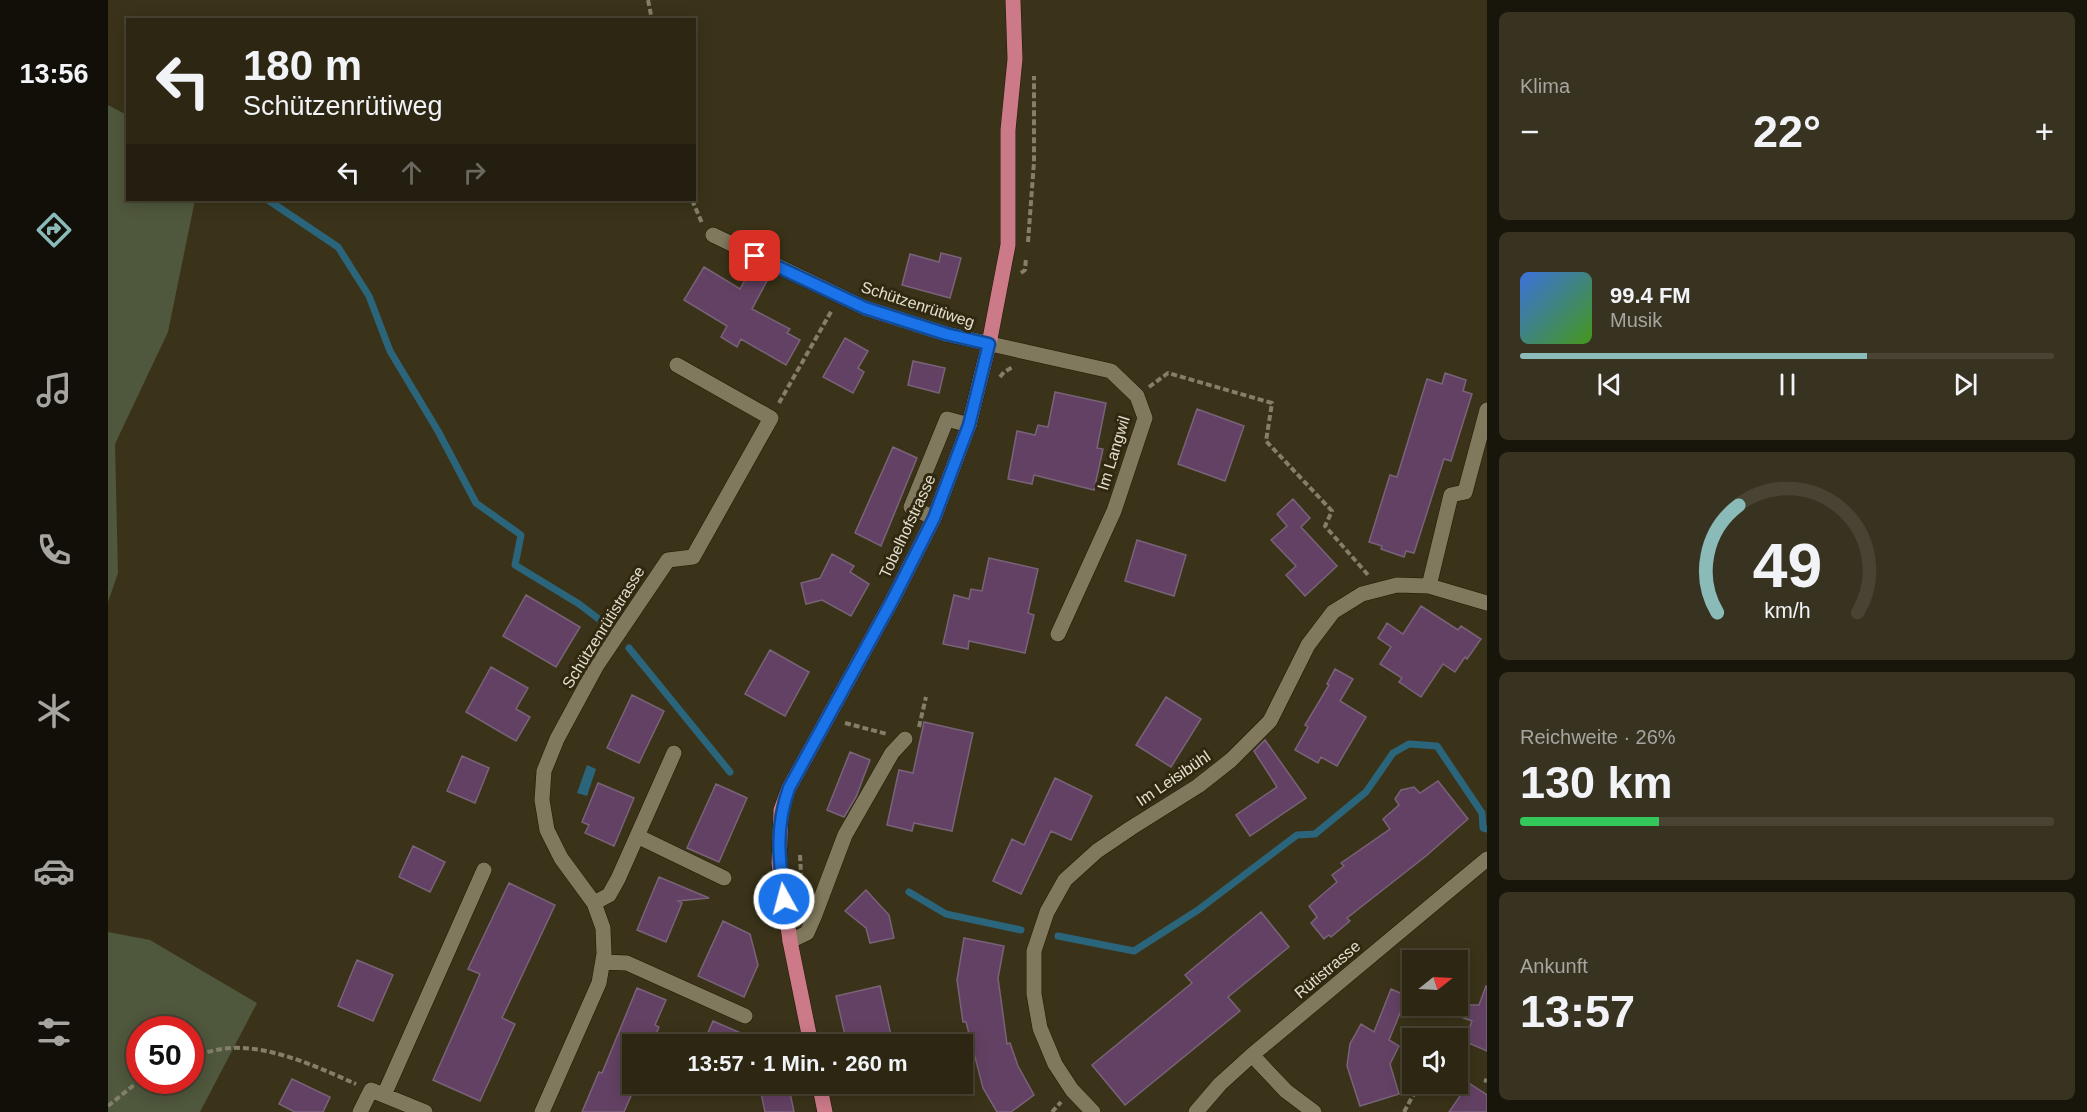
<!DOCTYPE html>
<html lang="de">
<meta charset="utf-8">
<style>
:root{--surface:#2c2613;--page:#383221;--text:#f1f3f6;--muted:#a6a5a0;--line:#484333;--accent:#8bbbb9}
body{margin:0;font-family:Arial,sans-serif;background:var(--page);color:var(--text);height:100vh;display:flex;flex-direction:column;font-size:22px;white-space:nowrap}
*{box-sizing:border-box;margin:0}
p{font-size:20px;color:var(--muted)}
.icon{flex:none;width:33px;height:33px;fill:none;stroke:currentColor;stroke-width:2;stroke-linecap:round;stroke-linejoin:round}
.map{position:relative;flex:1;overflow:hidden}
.sheet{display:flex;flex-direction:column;gap:12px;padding:12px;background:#18150a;width:600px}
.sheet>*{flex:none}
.banner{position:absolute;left:18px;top:18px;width:570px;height:183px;border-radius:0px;box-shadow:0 3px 15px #0003,0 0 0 2px var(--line);background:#2c2613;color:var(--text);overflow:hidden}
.needle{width:39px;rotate:72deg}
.buttons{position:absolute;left:1294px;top:950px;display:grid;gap:12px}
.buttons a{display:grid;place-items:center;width:66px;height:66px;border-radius:0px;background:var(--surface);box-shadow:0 3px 15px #0003,0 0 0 2px var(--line);font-size:30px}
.speed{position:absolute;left:18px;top:1016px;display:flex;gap:12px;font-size:30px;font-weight:700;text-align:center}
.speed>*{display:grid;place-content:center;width:78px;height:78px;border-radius:50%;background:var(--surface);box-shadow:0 3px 15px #0003,0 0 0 2px var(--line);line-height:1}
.speed .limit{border:9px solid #d22;background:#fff;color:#111}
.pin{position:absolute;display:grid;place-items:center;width:51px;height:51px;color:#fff;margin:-26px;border-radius:12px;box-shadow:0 3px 9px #0006}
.me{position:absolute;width:66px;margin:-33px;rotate:353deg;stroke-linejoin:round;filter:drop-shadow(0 0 4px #0008)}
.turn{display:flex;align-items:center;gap:21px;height:126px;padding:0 18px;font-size:27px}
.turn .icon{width:78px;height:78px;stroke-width:2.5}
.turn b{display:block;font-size:42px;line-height:51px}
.lanes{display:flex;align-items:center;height:57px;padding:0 18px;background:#0003;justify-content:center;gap:30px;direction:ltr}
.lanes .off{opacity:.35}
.big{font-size:45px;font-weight:700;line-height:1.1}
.sheet .card{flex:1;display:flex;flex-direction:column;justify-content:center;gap:9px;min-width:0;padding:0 21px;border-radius:9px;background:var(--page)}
.sheet .dial{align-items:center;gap:0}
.dial svg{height:156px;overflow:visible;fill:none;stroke:var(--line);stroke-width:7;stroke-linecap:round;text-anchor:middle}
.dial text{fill:var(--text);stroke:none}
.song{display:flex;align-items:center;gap:18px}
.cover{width:72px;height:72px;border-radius:9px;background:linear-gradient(135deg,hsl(220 70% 55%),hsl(100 70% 35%))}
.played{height:6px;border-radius:3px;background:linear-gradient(90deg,var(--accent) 65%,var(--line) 65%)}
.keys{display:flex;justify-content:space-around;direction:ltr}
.heat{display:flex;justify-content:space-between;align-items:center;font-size:33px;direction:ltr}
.charge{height:9px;border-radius:4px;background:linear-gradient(90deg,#34c759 26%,var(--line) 0)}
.trip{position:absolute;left:514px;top:1034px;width:351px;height:60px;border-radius:0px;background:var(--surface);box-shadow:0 3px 15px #0003,0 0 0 2px var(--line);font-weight:700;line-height:60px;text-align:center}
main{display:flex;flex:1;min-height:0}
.tabs{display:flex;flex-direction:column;width:108px;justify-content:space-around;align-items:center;background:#120f08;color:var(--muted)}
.tabs .icon{width:42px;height:42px}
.tabs .on{color:var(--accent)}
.tabs b{font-size:27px;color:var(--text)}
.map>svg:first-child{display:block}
</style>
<main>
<nav class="tabs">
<b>13:56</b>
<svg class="icon on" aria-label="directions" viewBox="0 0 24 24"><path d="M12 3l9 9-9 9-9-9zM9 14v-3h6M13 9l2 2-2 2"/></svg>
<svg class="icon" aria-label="music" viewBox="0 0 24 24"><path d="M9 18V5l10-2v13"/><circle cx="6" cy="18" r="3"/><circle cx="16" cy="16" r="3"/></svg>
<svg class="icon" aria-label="phone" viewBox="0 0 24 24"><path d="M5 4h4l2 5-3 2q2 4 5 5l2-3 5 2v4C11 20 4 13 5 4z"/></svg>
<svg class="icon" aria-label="climate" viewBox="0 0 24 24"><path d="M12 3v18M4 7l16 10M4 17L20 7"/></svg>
<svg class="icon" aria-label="car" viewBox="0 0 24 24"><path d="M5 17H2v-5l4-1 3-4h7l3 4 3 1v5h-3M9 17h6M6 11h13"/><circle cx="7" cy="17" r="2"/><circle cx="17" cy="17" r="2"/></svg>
<svg class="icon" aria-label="filters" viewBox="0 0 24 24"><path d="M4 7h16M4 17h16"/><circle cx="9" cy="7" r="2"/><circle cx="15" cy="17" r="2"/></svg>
</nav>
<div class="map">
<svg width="1379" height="1112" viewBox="0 0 1379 1112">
<rect width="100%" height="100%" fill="#3a3319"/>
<path fill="#4f573c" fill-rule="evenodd" d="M0,105L19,115L20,200H87L60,332L7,444L10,573L0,602Z
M0,932L42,940L149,1003L92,1112H0ZM32,1029H82V1080H32Z"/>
<path fill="#2b657b" d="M479,765L488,769L479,796L469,793Z"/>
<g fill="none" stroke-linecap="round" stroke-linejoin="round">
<path stroke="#2b657b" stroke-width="7" d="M160,200L230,247L261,296L282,351L330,431L368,503L413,535L407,565L471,604L496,623
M521,648L622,772
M801,892L838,914L913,930
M950,936L1026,951L1090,910L1189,835L1207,834L1258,792L1285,753L1301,744L1329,746L1374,813L1375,828L1379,829"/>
</g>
<path fill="#634164" stroke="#786378" stroke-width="1.5" d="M833,253L853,258L842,298L794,285L802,254L831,262Z
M596,267L632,289L644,267L661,277L644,309L682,329L679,333L692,340L678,365L633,339L629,347L613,337L619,326L576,300Z
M737,338L760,351L750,368L756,372L745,393L715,377Z
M805,361L837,368L831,393L800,385Z
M1337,373L1358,380L1355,391L1364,394L1343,461L1336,459L1306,553L1298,551L1296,557L1273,549L1274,546L1261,542L1282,475L1289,477L1319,379L1334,384Z
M947,392L998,403L989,448L995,449L986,490L926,475L924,484L900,479L909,431L927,435L930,425L940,427Z
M1089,409L1136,426L1117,481L1070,464Z
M785,447L809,458L773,546L747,533Z
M1185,499L1202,518L1193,527L1229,566L1197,596L1178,575L1188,566L1163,540L1179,526L1169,514Z
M1029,540L1078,555L1066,596L1017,581Z
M724,554L746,566L742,572L761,584L743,616L714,600L698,604L693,583L712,578Z
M881,558L930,569L920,613L926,615L917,653L861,641L860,649L835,644L846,595L861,599L863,589L874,591Z
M418,595L472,627L448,667L395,636Z
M1313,606L1350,630L1353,626L1373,639L1359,659L1357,657L1347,672L1335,664L1313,697L1291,682L1294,678L1272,664L1283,647L1270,638L1279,623L1295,634Z
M662,650L701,672L677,716L637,694Z
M383,667L420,688L408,709L422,717L408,741L358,712Z
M1227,669L1245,679L1232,701L1258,717L1229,766L1213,757L1210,763L1187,750L1200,727L1197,725L1221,685L1219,684Z
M524,695L556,711L531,763L499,748Z
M1058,697L1093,719L1063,767L1028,745Z
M816,722L865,733L844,831L806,823L804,831L779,825L791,770L805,773Z
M1157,740L1198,798L1142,836L1128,815L1169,787L1146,751Z
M742,752L762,760L748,797L736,817L719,810Z
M354,756L381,768L367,803L339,791Z
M947,778L984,796L963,840L943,831L913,894L885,881L904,839L916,845Z
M1330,781L1360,819L1318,856L1239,918L1242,921L1223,937L1221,935L1216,939L1203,923L1209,917L1201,906L1229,882L1224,875L1236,866L1233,863L1282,829L1275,819L1291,805L1287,799L1293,790L1306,787L1312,793Z
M490,783L526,798L506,846L477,833L481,825L474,822Z
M608,784L639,798L611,862L579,848Z
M305,846L337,862L322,892L291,877Z
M551,877L601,898L570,901L574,903L558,942L529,930Z
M401,883L447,905L394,1018L407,1024L372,1101L325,1080L372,974L360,969Z
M758,890L781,915L786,938L762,943L758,928L737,911Z
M1153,912L1181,947L1120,997L1132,1011L1017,1105L984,1065L1084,983L1077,975Z
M615,921L642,934L650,965L636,997L590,976Z
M856,938L896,946L890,978L899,1044L902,1043L910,1066L926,1095L903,1112H889L875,1088L858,1022H855L849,980Z
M249,960L285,975L265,1021L230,1006Z
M772,986L785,1044H739L728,996Z
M1378,986L1379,987V1051L1356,1041L1364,1021L1325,1007V1005H1371Z
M529,988L558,1000L547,1025L551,1027L544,1044H525V1091L516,1112H474L491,1072L494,1073Z
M1283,989L1299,996L1281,1040L1291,1046L1282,1064L1291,1094L1252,1106L1239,1066L1242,1044L1253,1024L1266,1032Z
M605,1021L658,1044H595Z
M184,1079L222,1097L215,1112H187L171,1104Z
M680,1083L686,1112H657L652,1088Z
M1361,1083L1379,1095V1112H1341Z"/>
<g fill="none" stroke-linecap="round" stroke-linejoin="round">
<defs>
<path id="minor" d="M605,235L757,308L838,334L1003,371L1029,396L1037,418L1006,511L950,634
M826,518L803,507L839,419L861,425
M1321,586L1343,495L1357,492L1379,410
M529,836L616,878
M486,903L501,895L510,879L566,753
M682,941L699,933L706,917L737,835L784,753L797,739
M495,962L519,963L637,1016
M1144,1055L1178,1091L1206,1112
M276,1095L376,870
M252,1112L263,1090L317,1112
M434,1112L491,983L496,954L495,928L486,903L453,858L439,830L434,800L436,771L449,739L489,665L560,560L585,557L663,418L569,365
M985,1112L964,1090L947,1064L932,1028L926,994V951L939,912L957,880L989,851L1023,828L1090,786L1123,760L1162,721L1200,645L1225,612L1254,594L1289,585L1321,586L1379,603
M1088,1112L1112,1084L1144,1055L1379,859"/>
<path id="major" d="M703,1044L682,941L671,863L673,810L681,788L785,599L826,518L861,425L881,344L900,245V130L907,59L905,0
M711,1083L717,1112"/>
</defs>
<use href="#minor" stroke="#211a02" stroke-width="16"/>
<use href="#major" stroke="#211a02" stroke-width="16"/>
<path stroke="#847f69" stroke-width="4" stroke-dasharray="6 3" stroke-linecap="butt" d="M540,0L544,20
M584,200L594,223
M920,242L926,162V76
M913,273L917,270L918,258
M892,377L896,372L905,367
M1041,387L1060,373L1164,403L1158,441L1224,511L1217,526L1261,576
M671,403L724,310
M737,723L779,734
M811,727L818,697
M692,855L693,874
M82,1057C99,1052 115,1047 133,1048C171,1049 214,1069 248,1084
M1301,1068L1305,1080
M1376,1080L1379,1081
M0,1106L32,1080
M944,1112L953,1102
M1296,1112L1308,1090L1306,1083"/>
<use href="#minor" stroke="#81795d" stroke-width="15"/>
<use href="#major" stroke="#cc7a88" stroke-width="15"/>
</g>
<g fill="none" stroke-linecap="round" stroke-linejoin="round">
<defs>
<path id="route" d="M647,256L757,308L838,334L881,344L861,425L826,518L785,599L681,788C667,827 671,859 676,899"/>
</defs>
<use href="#route" stroke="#114b97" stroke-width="15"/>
<use href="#route" stroke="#1a73e8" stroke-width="10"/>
</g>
<g text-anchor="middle" stroke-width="6" stroke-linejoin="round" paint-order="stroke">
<g font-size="16" fill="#e3dfcf" stroke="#30290f">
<text transform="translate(810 304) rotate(18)" y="6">Schützenrütiweg</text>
<text transform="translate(1005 453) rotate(-73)" y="6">Im Langwil</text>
<text transform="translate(799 526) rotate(-65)" y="6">Tobelhofstrasse</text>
<text transform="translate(495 627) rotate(-58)" y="6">Schützenrütistrasse</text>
<text transform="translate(1065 778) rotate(-34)" y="6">Im Leisibühl</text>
<text transform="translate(1219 969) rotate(-40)" y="6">Rütistrasse</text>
</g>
</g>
</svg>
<div class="buttons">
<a><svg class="needle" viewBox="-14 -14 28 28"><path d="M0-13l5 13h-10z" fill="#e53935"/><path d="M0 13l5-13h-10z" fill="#a6a5a0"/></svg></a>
<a><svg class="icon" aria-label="sound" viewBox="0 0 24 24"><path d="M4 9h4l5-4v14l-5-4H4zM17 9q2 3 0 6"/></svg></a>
</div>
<div class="speed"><div class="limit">50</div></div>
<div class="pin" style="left:647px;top:256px;background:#d93025"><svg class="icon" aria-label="arrive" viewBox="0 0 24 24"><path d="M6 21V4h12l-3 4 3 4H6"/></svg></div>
<svg class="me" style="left:676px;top:899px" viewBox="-20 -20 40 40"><circle r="17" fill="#1a73e8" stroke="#fff" stroke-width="3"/><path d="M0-11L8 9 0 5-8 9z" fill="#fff"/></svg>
<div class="trip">13:57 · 1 Min. · 260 m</div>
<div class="banner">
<div class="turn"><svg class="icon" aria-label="left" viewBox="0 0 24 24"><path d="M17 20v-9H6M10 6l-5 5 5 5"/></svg><div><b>180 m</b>Schützenrütiweg</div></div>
<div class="lanes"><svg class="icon" aria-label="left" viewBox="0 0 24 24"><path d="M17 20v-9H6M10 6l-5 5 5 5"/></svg><svg class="icon off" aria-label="ahead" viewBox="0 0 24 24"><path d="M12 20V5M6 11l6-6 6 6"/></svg><svg class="icon off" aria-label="right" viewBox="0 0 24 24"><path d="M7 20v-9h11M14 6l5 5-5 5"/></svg></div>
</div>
</div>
<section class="sheet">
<div class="card"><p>Klima</p>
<div class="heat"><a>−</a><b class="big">22°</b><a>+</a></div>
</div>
<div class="card">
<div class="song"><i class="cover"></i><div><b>99.4 FM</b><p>Musik</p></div></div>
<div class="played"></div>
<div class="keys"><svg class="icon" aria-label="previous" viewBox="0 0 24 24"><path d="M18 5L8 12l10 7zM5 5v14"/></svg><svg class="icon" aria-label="pause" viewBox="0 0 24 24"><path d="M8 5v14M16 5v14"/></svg><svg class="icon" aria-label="next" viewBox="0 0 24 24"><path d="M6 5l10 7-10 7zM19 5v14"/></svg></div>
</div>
<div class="card dial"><svg viewBox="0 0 100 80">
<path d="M14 69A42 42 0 1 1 86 69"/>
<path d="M14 69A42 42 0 0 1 25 14" stroke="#8bbbb9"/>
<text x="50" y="56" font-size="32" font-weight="700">49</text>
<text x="50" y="72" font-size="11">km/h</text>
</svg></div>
<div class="card"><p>Reichweite · 26%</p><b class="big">130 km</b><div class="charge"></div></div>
<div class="card"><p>Ankunft</p><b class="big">13:57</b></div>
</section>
</main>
